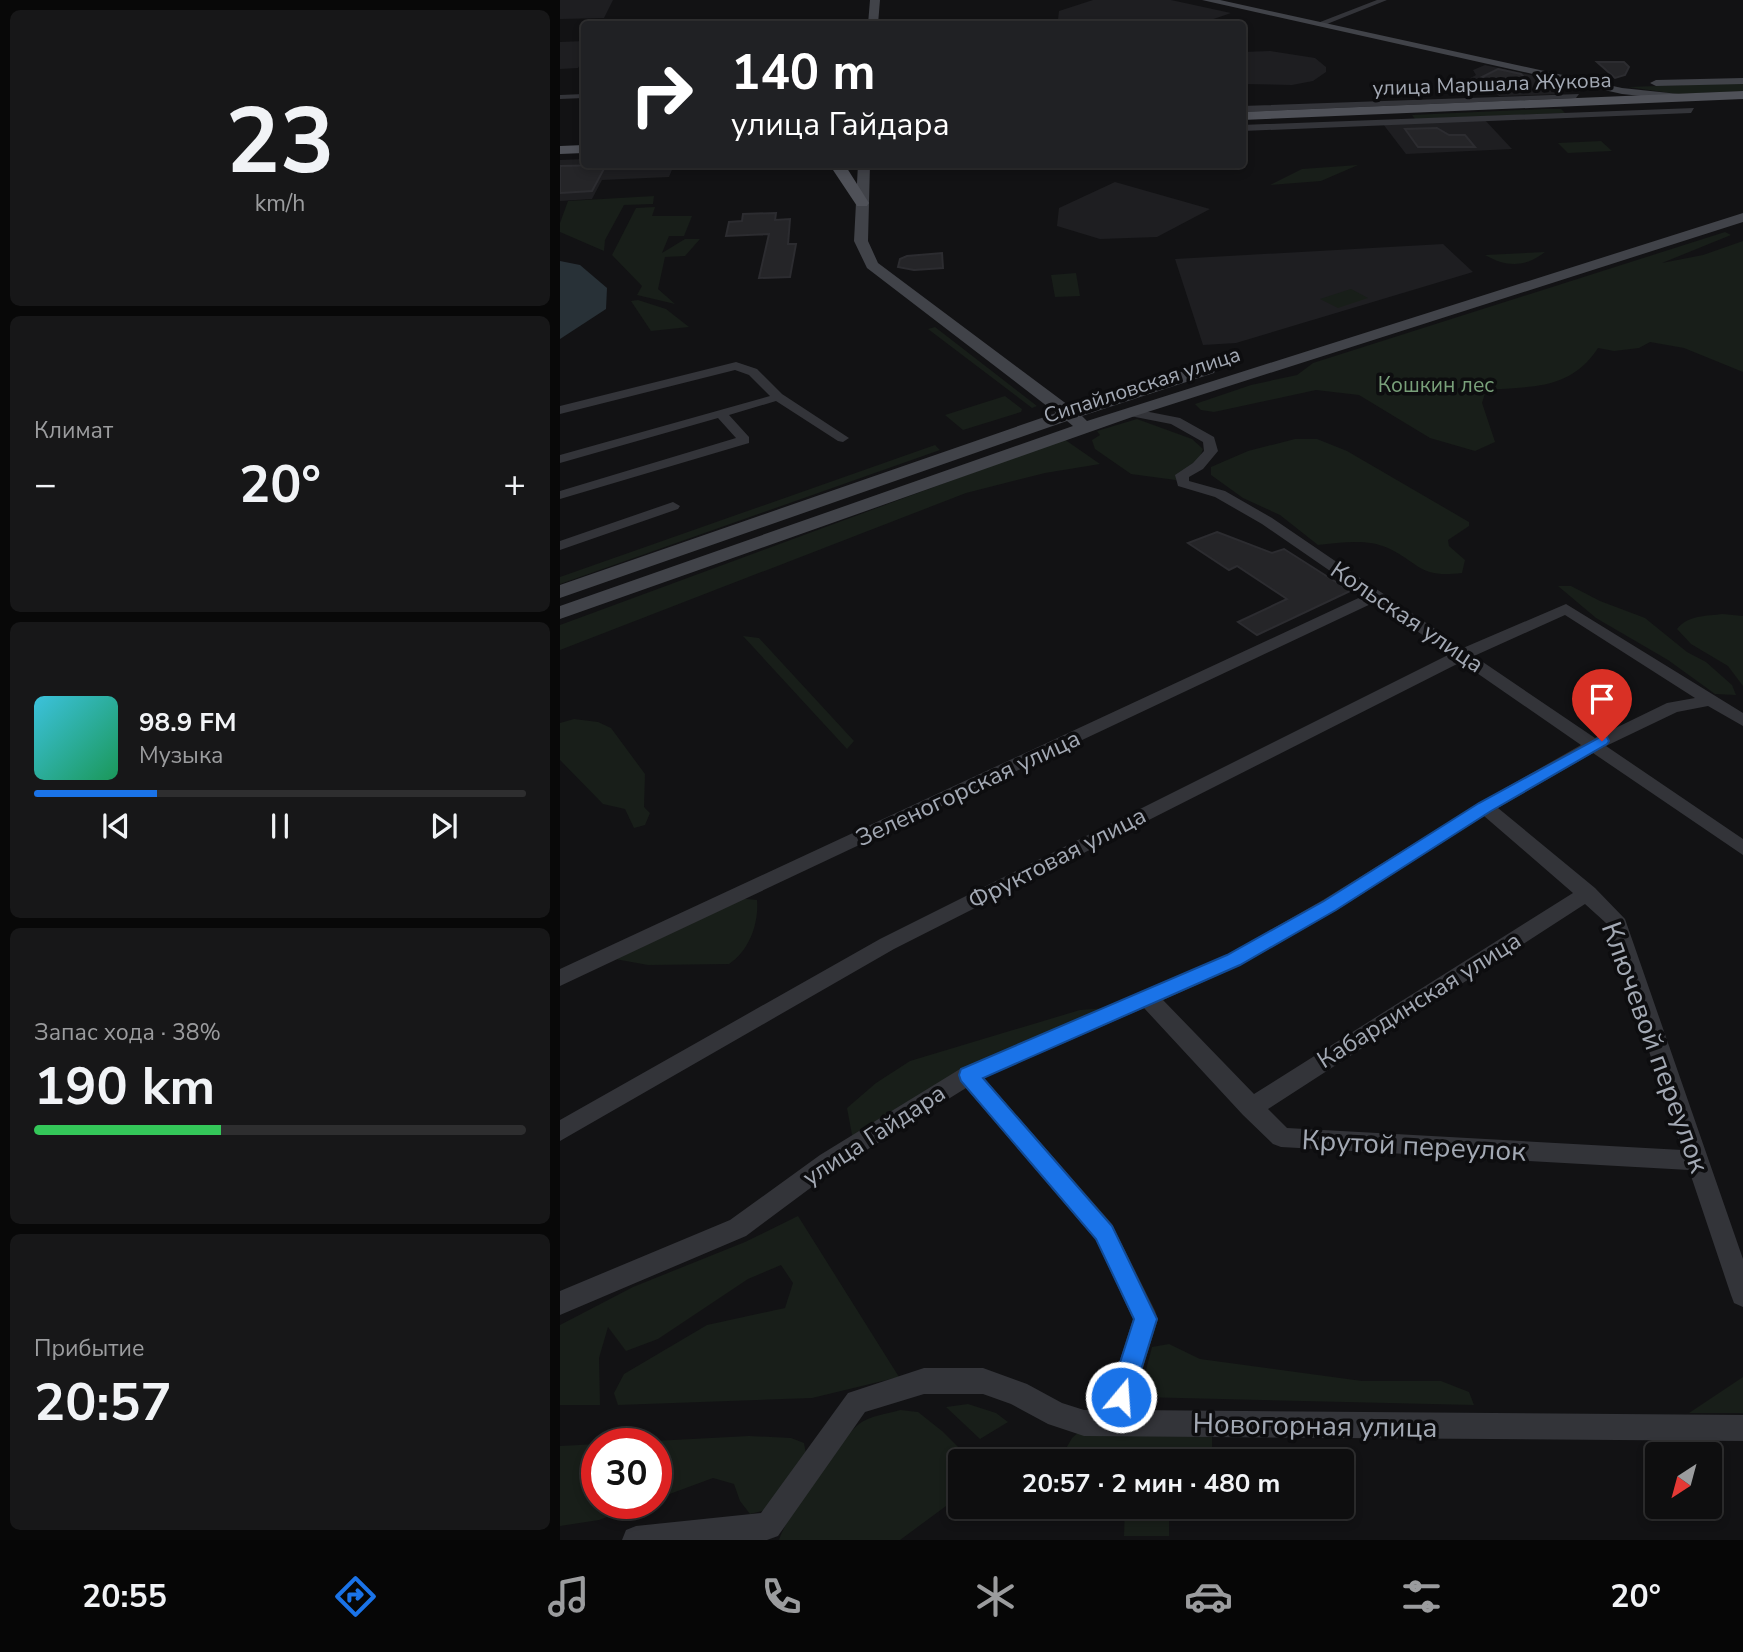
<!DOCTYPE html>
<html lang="ru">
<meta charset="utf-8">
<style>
:root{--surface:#0e0e0f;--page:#171718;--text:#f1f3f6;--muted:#9b9c9e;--line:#2e2e2f;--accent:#1a73e8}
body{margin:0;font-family:"Nunito Sans",sans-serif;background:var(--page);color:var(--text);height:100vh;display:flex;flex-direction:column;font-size:26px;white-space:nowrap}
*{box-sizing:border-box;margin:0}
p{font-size:23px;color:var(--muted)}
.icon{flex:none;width:38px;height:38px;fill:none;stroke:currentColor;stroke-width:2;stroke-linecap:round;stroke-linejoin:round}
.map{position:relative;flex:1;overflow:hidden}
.sheet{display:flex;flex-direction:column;gap:10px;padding:10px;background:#080808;width:560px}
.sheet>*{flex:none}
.top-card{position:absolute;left:21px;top:21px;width:665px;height:147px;border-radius:7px;box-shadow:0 4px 10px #0003,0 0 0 2px var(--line);background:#202124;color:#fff;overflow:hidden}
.needle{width:46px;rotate:216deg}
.fabs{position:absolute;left:1085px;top:1442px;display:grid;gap:14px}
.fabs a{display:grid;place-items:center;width:77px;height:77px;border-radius:7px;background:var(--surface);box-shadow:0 4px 10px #0003,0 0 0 2px var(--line);font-size:35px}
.speed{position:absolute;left:21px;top:1428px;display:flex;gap:14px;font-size:35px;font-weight:700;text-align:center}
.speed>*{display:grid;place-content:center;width:91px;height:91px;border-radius:50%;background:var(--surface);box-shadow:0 4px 10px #0003,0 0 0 2px var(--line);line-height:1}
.speed .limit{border:10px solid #d22;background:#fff;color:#111}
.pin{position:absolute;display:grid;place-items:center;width:60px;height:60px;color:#fff;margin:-72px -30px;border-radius:50% 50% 50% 0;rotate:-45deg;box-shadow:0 0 7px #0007}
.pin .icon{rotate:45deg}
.me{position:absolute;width:77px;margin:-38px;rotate:18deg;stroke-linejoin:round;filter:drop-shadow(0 0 5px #0008)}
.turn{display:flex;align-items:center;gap:24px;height:147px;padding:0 35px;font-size:32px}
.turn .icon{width:91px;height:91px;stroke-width:2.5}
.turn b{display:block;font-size:49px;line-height:60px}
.big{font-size:52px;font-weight:700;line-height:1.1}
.sheet .card{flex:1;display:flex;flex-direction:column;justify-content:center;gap:10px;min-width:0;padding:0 24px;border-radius:10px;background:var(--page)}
.sheet .dial{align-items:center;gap:0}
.dial b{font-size:91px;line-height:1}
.song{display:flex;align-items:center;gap:21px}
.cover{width:84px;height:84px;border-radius:10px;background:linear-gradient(135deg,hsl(190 70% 55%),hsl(150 70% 35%))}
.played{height:7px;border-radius:4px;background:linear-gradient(90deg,var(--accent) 25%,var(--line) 25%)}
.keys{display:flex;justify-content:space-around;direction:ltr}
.heat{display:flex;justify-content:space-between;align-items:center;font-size:38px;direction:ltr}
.charge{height:10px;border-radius:5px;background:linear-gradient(90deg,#34c759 38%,var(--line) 0)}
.trip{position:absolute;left:388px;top:1449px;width:406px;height:70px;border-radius:7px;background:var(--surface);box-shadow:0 4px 10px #0003,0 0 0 2px var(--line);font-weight:700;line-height:70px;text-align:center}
.tabs{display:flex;height:112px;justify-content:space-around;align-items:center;background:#060606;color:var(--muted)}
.tabs .icon{width:49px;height:49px}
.tabs .current{color:var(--accent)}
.tabs b{font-size:32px;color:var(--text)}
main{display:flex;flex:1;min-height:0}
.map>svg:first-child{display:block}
</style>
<main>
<section class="sheet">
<div class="card dial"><b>23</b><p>km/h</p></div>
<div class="card"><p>Климат</p>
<div class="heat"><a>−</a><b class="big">20°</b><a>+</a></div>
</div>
<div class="card">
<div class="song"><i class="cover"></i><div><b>98.9 FM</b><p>Музыка</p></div></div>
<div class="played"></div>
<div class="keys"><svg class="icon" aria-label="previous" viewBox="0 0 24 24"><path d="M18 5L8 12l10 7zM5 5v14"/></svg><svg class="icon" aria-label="pause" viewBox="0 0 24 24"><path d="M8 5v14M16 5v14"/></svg><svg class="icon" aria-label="next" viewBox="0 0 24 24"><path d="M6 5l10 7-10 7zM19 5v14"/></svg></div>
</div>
<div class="card"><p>Запас хода · 38%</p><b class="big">190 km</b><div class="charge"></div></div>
<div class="card"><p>Прибытие</p><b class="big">20:57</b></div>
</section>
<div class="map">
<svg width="1183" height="1540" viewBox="0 0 1183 1540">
<rect width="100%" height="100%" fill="#121214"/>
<path fill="#1e1e21" d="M0,0H53L44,18L0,19Z
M533,0H611L671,13L639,24H518L498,20L499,11Z
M24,41V58L18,68L0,69V42Z
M710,51L755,58L766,67V72L753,81L732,85L683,84V52Z
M925,65L985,78L1002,94L939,96L927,84L907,80L916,75L913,70Z
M924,119L952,149L846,154L823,124Z
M24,159V164L114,165L109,177L42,180L32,199L0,201V160Z
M555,182L650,209L597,237L540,239L497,226L499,208Z
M883,244L913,272L676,343L643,345L615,259Z"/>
<path fill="#181e19" d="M1183,83V91L1117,94L1068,87Z
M985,109H1001L1005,113L855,119L852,115Z
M1041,141L1052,151L1008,153L998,143Z
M798,165L761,181L710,185L742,169Z
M94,196L93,204L64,205L45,240L44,251L0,232V223L8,201Z
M95,207L92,216H132L124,236H109L102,253L125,239H140L125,256L105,257L98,289L115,304L77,295L82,286L52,255L76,208Z
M1165,232L1171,235L1102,263L1143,255L1183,241V372L1124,348L1090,342L1079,348L1054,351L1038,348C1010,391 971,386 926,390L922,403L935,442L915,451L870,438L799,395L756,390L654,412L641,410L635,404L691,385L737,375L753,363Z
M985,252C965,268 946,267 925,255Z
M516,273L520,296L495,297L491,275Z
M791,289L808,298L778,308L760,299Z
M78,300L106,309L129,327L91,331L71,301Z
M375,327L477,406L472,408L368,329Z
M445,396L462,409L461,412L403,430L385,415Z
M577,419L632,439L643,449L638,461L616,476V480L571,474L535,449L532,440L540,435L537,431Z
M504,439L540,464L485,473L406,493L0,650V625Z
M735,439H757L787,451L909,522V526L888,540L889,546L905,560L902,573C859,578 861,564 828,548C806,538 780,543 758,545L720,515L683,498L651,475V467L688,451Z
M375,445L380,450L0,584V577Z
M998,586H1011L1040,601L1085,618L1127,652L1146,662L1172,685L1176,695L1155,694L1108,660L1036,618Z
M1163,614L1183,616V686L1168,666L1131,644L1117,629C1128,615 1146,616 1163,614Z
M183,636L199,638L294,741L287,749Z
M14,719L38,722L51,728L85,774L84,807L90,813L85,825L74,828L65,809L43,804L0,760V723Z
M178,898L197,900C199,924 189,951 169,964L88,965L55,959Z
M546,1008L293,1140L287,1108L316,1083L350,1061L520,1010Z
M238,1216L339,1377L252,1398L58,1405L54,1393L64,1374L147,1325L225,1308L233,1283L221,1265L188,1279L98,1339L66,1351L48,1327L39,1358L40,1405H0V1325L73,1287L185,1242Z
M609,1344L640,1359L802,1381H881L909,1392L914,1405L579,1397L592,1347Z
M1183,1377V1413H1129Z
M408,1404L436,1413L448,1422L420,1439L386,1407Z
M340,1410L358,1412L382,1431L412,1461H401V1495L340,1540H219C226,1516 279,1440 299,1424C309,1416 327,1414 340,1410Z
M520,1431L652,1432V1454L504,1452L512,1438Z
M189,1436L231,1438L244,1443L246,1454L206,1510L190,1514L180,1501L174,1484L153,1478L96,1499V1444H37Z
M37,1444V1503H85L39,1520L0,1526V1446Z
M565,1507H609V1536H564Z"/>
<path fill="#283137" d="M0,261L20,265L47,288L46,309L0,339Z"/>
<path fill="#252528" stroke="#2c2c30" stroke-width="2" d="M1037,62H1064L1069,67L1065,75L1055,78Z
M938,69L961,74L969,83L956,89H944L937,81L922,77Z
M877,128L889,135H905L915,147H858L845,129Z
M46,165L32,191L0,193V166Z
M216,213L215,220L230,219L228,244H236L230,277L199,278L209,234L166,236L169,222L182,221L183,214Z
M382,253L383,268L354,270L338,267L340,259L347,256Z
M657,532L712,553L724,549L790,591L697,635L678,622L727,599L677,566L669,570L628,543Z"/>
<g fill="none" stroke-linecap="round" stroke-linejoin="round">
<path fill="#333439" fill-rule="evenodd" d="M817,0H827L762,26L755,24Z
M24,94V98L0,99V95Z
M1019,94L1016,98L682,112V106Z
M1134,108L1131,113L682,131V125Z
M176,362L197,369L222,394L289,438L283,442L278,441L216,401L169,415L189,437V443L0,499V491L176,438L158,418L0,463V455L210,396L189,375L175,370L0,414V406Z
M569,408L620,418L654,437L658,451L643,469L629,477V481L665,491L712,518L903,648L1006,604L1183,713V726L1148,706L1117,712L1046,746L1183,839V855L1033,753L938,808L1035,888L1065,919L1183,1259V1307L1174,1303L1171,1295L1129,1170L721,1147L713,1144L683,1115L584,1008L424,1078L552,1224L595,1311L598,1319L570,1410L1183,1415V1441L524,1436L488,1424L451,1404L423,1394H364L305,1412L218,1536L207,1540H62L66,1530L76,1526L201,1513L288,1393L364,1368H423L467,1384L502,1403L524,1410H544L573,1319L536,1240L406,1088L276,1169L186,1236L0,1315V1291L170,1220L260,1155L400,1069L667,955L763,900L919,803L1021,745L901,662L334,949L0,1141V1120L320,939L890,654L815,602L0,986V969L805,595L702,524L655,497L618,486L615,475L633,463L644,451L643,442L611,424L565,415L563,412ZM1005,615L1135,698L1107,703L1035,738L914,656ZM924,816L1013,893L694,1094L603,1000L681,965L777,910ZM1025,904L1046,923L1122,1150L727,1128L708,1109Z
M113,502L120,506L118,509L0,550V541Z"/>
<path fill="#414349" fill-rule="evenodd" d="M310,0H320L318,24H308Z
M642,0H660L1062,88L1119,94L1125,97L1119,100L1062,94Z
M1183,78V84L1096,86L1090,83L1096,80Z
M298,164H310L308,241L318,263L512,408L642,365L648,364L656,369L654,373L522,416L527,421L1183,213V222L575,416L0,619V606L513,426L507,421L0,598V585L496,413L307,268L294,241Z"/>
<path fill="#4f5158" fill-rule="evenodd" d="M1183,91V99L682,120V112Z
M24,145V153L0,154V146Z
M269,164L285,165L309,203L307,206H297Z"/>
</g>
<path fill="#1a73e8" stroke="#114b97" stroke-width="2" d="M1042,736L1047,737L1049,741L1047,744L931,811L776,910L680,965L423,1078L552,1226L597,1319L570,1405L561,1408L553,1405L549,1397L574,1319L536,1239L401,1081L399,1075L401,1069L667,955L764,901L919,803Z"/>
<g text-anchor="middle" stroke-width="7" stroke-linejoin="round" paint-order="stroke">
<g font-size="21" fill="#a3a9b4" stroke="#0d0d0f">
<text transform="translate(932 84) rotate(-2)" y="7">улица Маршала Жукова</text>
<text transform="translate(582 385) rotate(-18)" y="7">Сипайловская улица</text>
</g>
<g font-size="21" fill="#79a07a" stroke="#0d0d0f">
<text x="876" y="392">Кошкин лес</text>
</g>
<g font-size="24" fill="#a3a9b4" stroke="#0d0d0f">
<text transform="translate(847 617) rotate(34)" y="8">Кольская улица</text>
<text transform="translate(408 788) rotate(-25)" y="8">Зеленогорская улица</text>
<text transform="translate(497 858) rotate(-27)" y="8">Фруктовая улица</text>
<text transform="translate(859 1000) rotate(-32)" y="8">Кабардинская улица</text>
<text transform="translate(314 1135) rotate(-33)" y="8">улица Гайдара</text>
</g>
<g font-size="28" fill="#a3a9b4" stroke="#0d0d0f">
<text transform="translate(1096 1047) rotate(70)" y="10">Ключевой переулок</text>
<text transform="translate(854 1145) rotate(3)" y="10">Крутой переулок</text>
<text transform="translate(755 1425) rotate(1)" y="10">Новогорная улица</text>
</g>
</g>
</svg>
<div class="fabs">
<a><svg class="needle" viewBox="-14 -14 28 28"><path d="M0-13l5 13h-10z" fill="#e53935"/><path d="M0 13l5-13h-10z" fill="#9b9c9e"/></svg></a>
</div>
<div class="speed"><div class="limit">30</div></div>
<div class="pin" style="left:1042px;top:741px;background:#d93025"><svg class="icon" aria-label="arrive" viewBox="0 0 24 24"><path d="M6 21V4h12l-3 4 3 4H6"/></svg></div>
<svg class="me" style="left:561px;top:1397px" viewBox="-20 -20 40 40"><circle r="17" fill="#1a73e8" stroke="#fff" stroke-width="3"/><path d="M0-11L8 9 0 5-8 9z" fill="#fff"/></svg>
<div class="trip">20:57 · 2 мин · 480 m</div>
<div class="top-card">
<div class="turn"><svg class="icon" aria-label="right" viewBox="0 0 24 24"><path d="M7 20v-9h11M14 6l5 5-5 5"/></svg><div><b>140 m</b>улица Гайдара</div></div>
</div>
</div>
</main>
<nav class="tabs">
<b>20:55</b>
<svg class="icon current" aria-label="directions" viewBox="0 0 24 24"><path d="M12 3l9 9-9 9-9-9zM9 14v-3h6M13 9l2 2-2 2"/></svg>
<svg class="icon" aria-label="music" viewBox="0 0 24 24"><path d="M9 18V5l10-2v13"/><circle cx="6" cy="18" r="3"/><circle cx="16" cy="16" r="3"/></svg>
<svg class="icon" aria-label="phone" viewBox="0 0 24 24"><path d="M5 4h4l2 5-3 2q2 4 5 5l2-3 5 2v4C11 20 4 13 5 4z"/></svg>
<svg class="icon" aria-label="climate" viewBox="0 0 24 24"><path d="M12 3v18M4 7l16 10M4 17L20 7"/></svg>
<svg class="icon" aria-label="car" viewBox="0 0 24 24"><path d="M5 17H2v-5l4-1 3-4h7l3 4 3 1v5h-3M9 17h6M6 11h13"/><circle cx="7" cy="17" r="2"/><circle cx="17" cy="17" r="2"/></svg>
<svg class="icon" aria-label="filters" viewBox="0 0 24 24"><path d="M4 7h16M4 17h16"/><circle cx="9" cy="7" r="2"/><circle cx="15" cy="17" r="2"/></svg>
<b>20°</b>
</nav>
